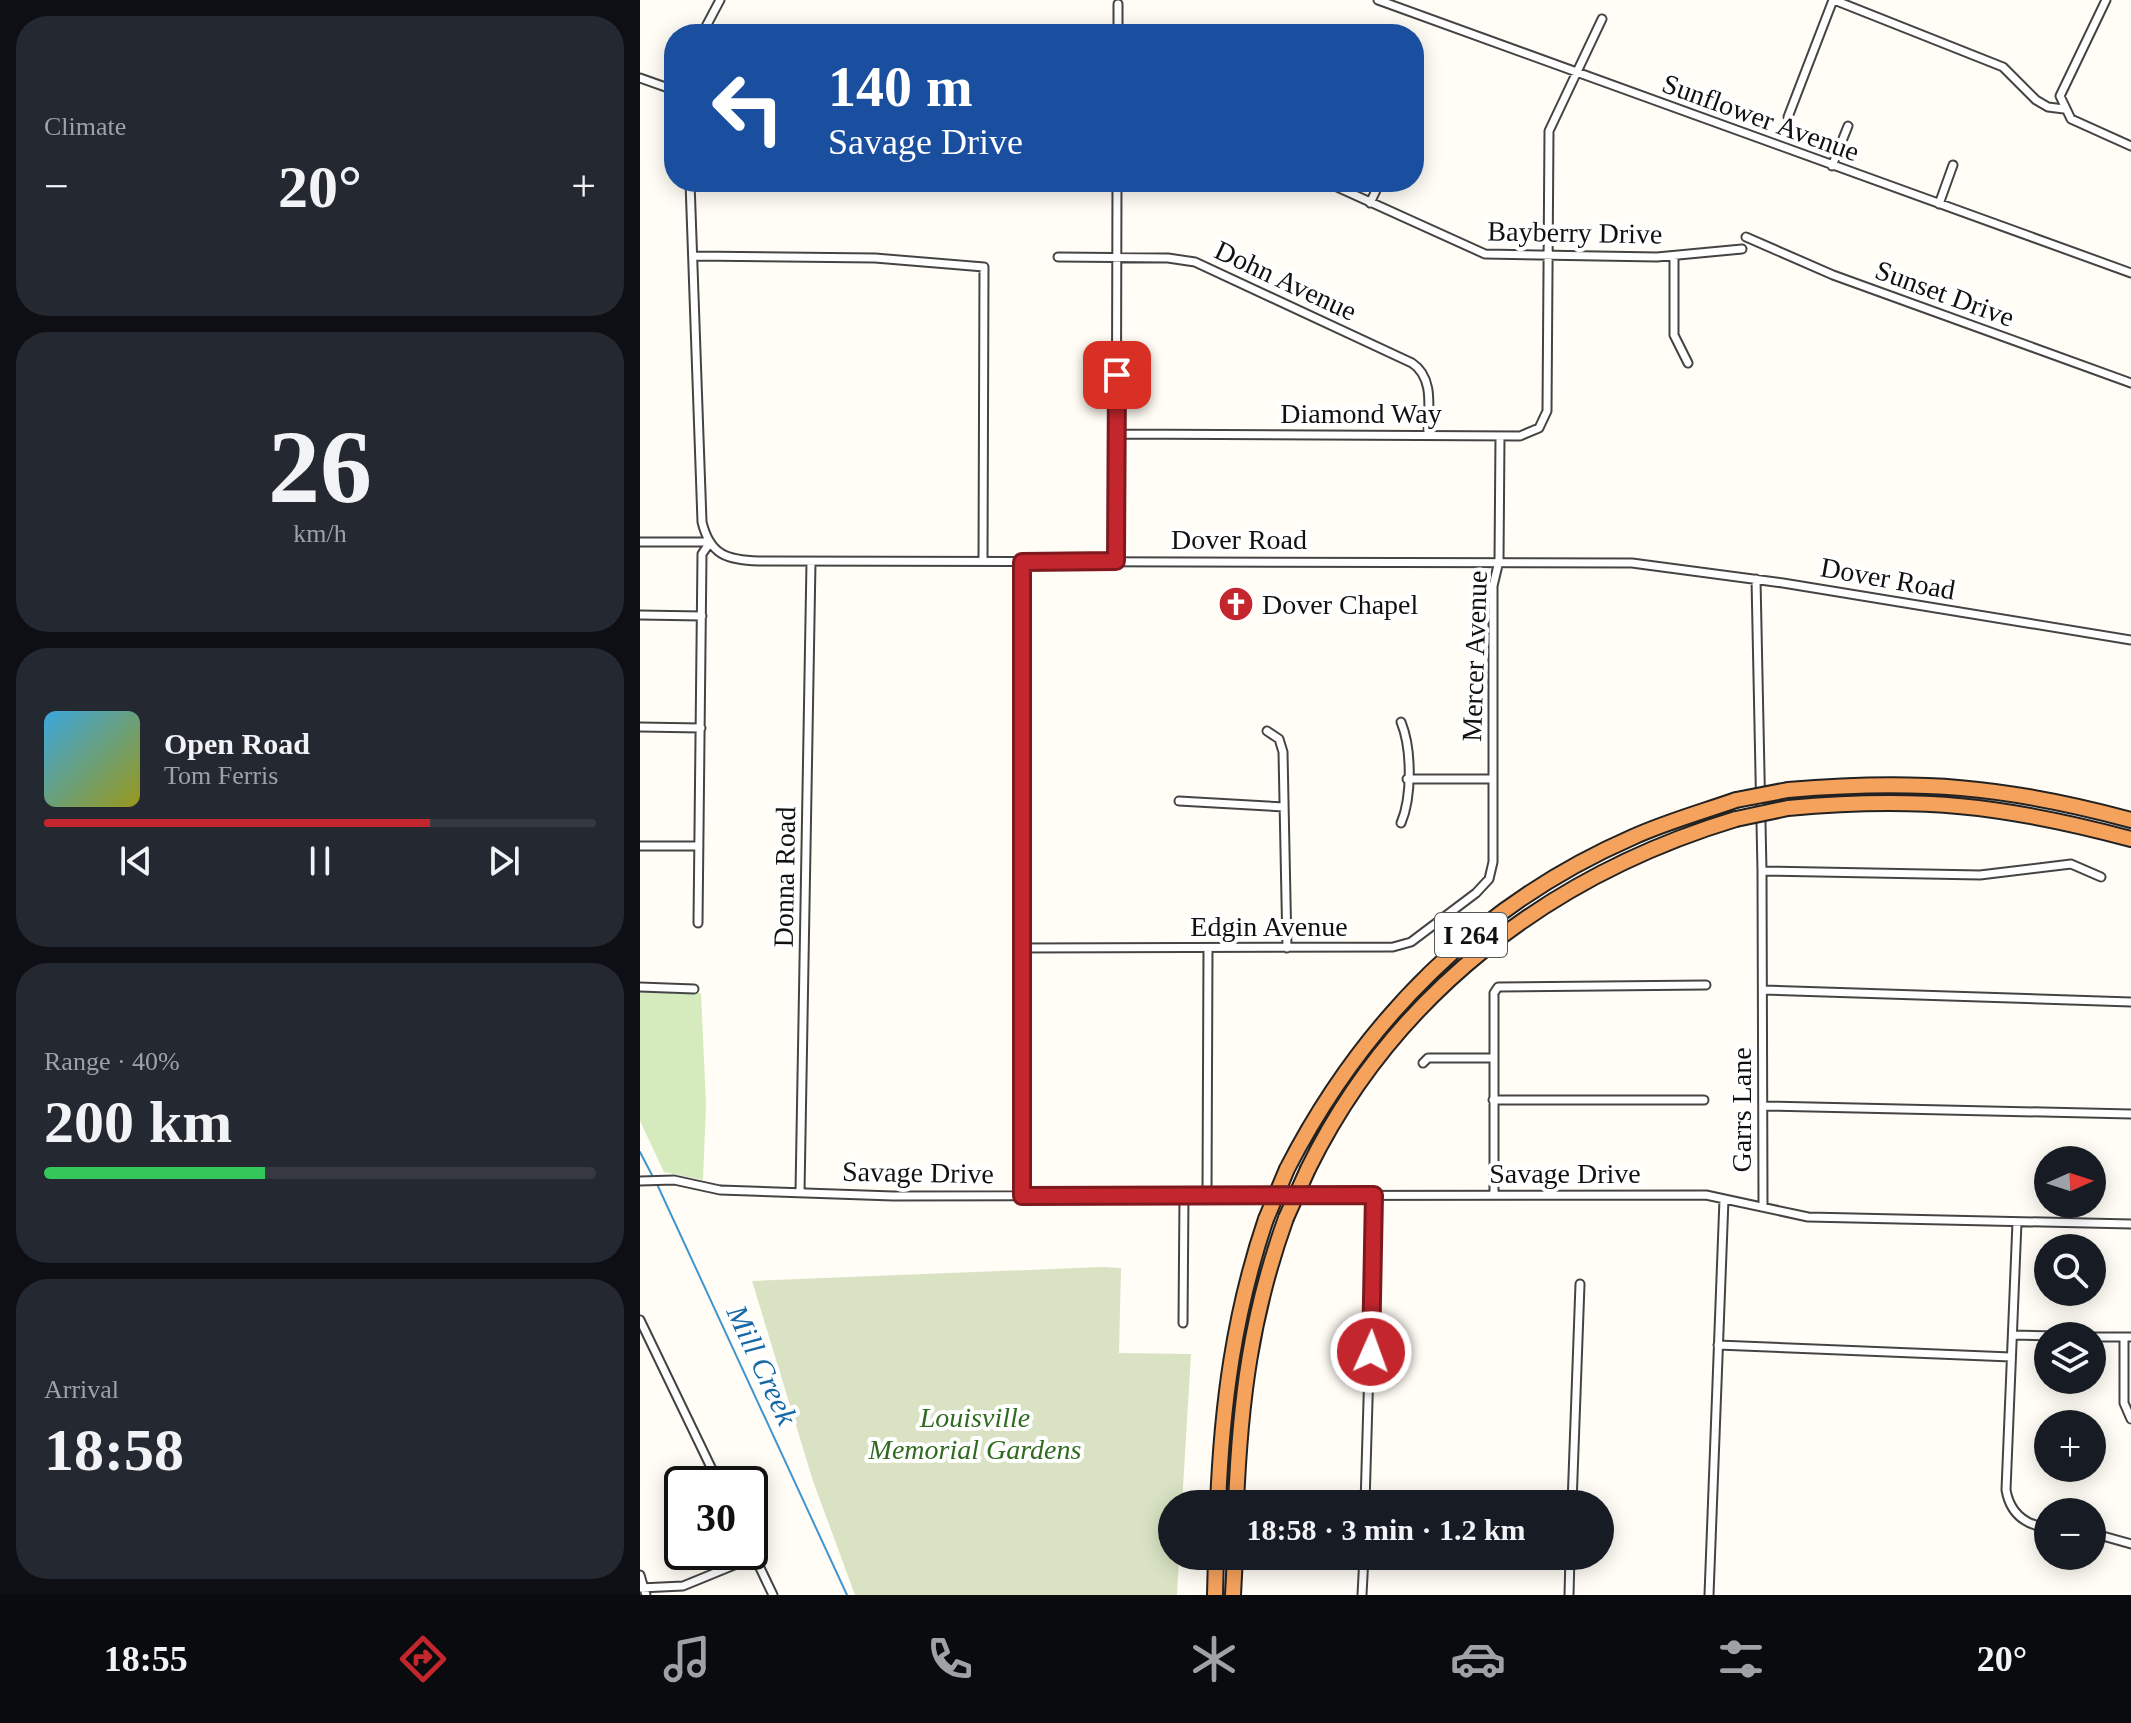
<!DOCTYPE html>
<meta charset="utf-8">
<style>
:root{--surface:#171b24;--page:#242831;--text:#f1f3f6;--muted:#9ea1a6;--line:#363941;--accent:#c4262e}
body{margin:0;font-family:Georgia,serif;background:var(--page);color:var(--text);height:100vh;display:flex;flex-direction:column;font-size:30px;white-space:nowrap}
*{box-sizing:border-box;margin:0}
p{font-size:26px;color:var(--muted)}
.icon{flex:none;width:44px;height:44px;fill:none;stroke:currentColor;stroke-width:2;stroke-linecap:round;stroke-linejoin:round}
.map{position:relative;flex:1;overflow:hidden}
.panel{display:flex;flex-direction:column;gap:16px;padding:16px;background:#0d0f14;width:640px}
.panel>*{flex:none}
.banner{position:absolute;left:24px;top:24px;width:760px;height:168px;border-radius:32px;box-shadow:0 4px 20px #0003;background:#1a4fa0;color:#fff;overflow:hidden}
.needle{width:52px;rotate:87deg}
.controls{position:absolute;left:1394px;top:1146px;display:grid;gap:16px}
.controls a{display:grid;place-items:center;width:72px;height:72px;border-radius:50%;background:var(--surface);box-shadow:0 4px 20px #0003;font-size:40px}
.speed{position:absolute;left:24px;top:1466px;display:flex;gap:16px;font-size:40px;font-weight:700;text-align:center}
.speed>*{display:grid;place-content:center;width:104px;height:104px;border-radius:50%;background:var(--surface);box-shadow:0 4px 20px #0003;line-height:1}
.speed .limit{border:4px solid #111;border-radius:12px;background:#fff;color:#111}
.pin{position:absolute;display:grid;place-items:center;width:68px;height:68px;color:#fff;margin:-34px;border-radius:16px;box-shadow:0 4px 12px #0006}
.me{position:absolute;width:88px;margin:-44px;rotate:2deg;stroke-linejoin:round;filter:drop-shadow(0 0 6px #0008)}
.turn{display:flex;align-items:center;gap:28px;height:168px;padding:0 32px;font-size:36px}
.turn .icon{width:104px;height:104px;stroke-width:2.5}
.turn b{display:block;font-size:56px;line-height:68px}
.big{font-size:60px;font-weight:700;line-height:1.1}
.panel .card{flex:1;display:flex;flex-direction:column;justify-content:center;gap:12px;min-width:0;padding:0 28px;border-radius:32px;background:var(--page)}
.panel .dial{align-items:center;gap:0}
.dial b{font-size:104px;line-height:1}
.song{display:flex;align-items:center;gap:24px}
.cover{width:96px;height:96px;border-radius:12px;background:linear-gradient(135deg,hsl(200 70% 55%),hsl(60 70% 35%))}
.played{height:8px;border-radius:4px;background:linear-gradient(90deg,var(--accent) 70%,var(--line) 70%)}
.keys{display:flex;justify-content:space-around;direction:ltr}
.heat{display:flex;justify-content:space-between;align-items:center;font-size:44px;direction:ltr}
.charge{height:12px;border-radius:6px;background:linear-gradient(90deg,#34c759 40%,var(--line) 0)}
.trip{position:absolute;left:518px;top:1490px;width:456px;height:80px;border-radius:40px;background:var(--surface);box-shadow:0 4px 20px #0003;font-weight:700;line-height:80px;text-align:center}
.tab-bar{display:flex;height:128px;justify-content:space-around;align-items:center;background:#090b0e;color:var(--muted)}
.tab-bar .icon{width:56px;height:56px}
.tab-bar .active{color:var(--accent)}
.tab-bar b{font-size:36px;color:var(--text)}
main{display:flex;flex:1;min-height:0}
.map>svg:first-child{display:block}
</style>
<main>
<section class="panel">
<div class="card"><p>Climate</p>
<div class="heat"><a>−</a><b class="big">20°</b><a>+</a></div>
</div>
<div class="card dial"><b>26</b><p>km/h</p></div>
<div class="card">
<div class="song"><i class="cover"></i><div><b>Open Road</b><p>Tom Ferris</p></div></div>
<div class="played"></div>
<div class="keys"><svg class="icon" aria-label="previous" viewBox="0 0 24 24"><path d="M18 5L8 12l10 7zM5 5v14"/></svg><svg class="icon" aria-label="pause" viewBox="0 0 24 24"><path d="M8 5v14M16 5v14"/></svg><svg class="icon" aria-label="next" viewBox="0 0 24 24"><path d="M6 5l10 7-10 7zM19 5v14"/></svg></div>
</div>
<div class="card"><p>Range · 40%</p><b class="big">200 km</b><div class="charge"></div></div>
<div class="card"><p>Arrival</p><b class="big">18:58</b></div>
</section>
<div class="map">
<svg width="1491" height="1595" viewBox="0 0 1491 1595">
<rect width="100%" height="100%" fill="#fffdf5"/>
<path fill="#d5ebbd" d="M0,992L61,993L66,1105L63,1180L24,1172L0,1121Z"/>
<path fill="#d9e3c4" d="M462,1267L481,1268L479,1353L551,1354L542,1504H532V1556H539L537,1595H215L173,1481L112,1281Z"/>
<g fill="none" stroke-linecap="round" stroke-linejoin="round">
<path stroke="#3f96cf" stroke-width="2" d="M0,1152L13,1177
M16,1182L207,1595"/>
<defs>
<path id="street" d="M738,0L1491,273
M1194,0L1363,67L1396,100L1408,107L1424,109
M1466,0L1420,96L1431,119L1491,146
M62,34L80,0
M478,34V4
M0,78L34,90
M1148,117L1193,0
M1192,166L1208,126
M50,182L62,522C70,555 87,560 119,561L992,563L1143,583L1491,640
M686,182L845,254L1017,257L1102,249
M730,203L740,182
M1299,204L1313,165
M1106,237L1193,275L1491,383
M53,256L235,258L344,267L343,561
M1034,256V335L1048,363
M418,257L528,258L555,262L772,363C795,378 788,410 788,435
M476,434L880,436L899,428L907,411L909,131L962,19
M0,542H67
M476,561L477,182
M382,562V1196
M1116,579L1122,871L1123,1205
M0,615L62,616
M0,727L61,728
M627,731L639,739L643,752L647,948
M767,779H853
M539,801L644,807
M761,823C772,797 772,749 761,722
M0,846H59
M1122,871L1340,875L1431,864L1461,877
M58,923L62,554L69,544
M382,948L753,947L771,942L836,893L849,879L853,862V586L859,561L860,436
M0,987L54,989
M1123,990L1491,1002
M783,1063L788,1058H854
M853,1100H1064
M1124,1106L1491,1114
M0,1181L34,1180L80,1190L253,1196L1066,1195L1168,1217L1491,1224
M160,1192L171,562
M854,1195V993L858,987L1066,985
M567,1196L568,948
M1377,1222L1366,1490C1370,1513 1385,1525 1408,1528
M0,1320L79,1484
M543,1323L544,1196
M1373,1335L1420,1336
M1452,1337H1491
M1484,1337V1403L1491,1419
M1078,1345L1371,1357
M725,1504L734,1195
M932,1504L940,1284
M1452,1533L1491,1544
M110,1547L133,1595
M0,1575L6,1595
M0,1588L43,1586L114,1557
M722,1595L724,1556
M929,1595L930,1556
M1069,1595L1084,1199"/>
<path id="highway" d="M1148,790C1278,779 1365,786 1491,820
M1148,808C1279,796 1364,805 1491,839
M647,1169C723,1021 839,904 993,837C1026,822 1062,812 1096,800
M668,1169C754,994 910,875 1096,819
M578,1504C582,1405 594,1313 626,1219
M596,1504C600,1402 611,1315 646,1218
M575,1595L576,1556
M593,1595L595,1556"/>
</defs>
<use href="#street" stroke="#444" stroke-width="11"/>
<use href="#highway" stroke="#222" stroke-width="18"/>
<use href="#street" stroke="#fff" stroke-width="7"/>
<use href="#highway" stroke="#f5a25d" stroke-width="14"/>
<defs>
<path id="highway-bridge" d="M1096,800L1148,790
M1096,819L1148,808
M646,1218L668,1169
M626,1219L647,1169"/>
</defs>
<use href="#highway-bridge" stroke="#222" stroke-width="18" stroke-linecap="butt"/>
<use href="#highway-bridge" stroke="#f5a25d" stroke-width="14"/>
</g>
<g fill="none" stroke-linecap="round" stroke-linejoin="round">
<defs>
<path id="route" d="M477,375L476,561L382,562V1196L734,1195L731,1352"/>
</defs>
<use href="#route" stroke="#7f191e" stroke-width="20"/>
<use href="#route" stroke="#c4262e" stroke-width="14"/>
</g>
<defs>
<symbol id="church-disc" viewBox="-11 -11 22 22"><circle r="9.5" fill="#c4262e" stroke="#fff"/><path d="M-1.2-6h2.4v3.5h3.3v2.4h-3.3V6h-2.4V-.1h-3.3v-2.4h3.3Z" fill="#fff"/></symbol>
</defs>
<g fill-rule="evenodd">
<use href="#church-disc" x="576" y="584" width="40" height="40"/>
</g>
<g text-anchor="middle" stroke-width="8" stroke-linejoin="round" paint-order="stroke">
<rect fill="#fff" stroke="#585858" stroke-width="2" x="795" y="913" width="72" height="44" rx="6"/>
<g font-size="26" font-weight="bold" fill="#111">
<text x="831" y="944">I 264</text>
</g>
<g font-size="28" fill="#111" stroke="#fff">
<text transform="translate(1121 117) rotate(20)" y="10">Sunflower Avenue</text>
<text transform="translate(935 232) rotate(1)" y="10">Bayberry Drive</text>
<text transform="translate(646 280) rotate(25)" y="10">Dohn Avenue</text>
<text transform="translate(1305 293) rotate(20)" y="10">Sunset Drive</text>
<text x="721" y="423">Diamond Way</text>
<text x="599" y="549">Dover Road</text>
<text transform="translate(1248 578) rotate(10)" y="10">Dover Road</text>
<text transform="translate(834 656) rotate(-88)" y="10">Mercer Avenue</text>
<text transform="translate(144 877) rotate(-89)" y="10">Donna Road</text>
<text x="629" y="936">Edgin Avenue</text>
<text transform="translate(1101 1110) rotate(-90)" y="10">Garrs Lane</text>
<text transform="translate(278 1172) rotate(1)" y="10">Savage Drive</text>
<text x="925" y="1183">Savage Drive</text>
</g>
<g font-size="28" fill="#111" stroke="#fff" text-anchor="start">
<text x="622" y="614">Dover Chapel</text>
</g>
<g font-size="28" font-style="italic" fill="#2f6b1f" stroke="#fff">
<text x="335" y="1427">Louisville<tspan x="335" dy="32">Memorial Gardens</tspan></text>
</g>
<g font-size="30" font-style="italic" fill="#1768a6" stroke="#fff">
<text transform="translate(122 1365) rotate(65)" y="10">Mill Creek</text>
</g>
</g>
</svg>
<div class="controls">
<a><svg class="needle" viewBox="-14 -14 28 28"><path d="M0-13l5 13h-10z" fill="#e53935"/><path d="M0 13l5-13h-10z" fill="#9ea1a6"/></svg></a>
<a><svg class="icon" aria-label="search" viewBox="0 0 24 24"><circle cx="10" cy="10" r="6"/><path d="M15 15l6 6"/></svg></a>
<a><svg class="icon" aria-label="layers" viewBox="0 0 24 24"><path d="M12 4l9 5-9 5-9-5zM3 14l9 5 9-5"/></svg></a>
<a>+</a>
<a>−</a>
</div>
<div class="speed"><div class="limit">30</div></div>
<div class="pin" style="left:477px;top:375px;background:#d93025"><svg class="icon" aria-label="arrive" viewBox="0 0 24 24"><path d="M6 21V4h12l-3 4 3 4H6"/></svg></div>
<svg class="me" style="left:731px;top:1352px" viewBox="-20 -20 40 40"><circle r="17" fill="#c4262e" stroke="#fff" stroke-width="3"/><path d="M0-11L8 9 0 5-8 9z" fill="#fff"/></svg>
<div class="trip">18:58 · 3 min · 1.2 km</div>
<div class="banner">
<div class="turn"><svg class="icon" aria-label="left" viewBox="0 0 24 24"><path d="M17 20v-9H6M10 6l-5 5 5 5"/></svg><div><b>140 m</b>Savage Drive</div></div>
</div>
</div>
</main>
<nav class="tab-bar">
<b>18:55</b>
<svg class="icon active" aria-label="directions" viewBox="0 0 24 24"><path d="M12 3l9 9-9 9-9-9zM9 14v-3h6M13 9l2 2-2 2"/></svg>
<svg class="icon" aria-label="music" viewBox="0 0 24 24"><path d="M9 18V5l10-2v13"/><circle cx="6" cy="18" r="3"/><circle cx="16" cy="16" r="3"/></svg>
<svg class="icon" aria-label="phone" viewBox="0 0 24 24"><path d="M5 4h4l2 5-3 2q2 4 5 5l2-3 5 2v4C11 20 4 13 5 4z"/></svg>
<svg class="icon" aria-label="climate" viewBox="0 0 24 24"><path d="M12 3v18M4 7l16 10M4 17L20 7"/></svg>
<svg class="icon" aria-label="car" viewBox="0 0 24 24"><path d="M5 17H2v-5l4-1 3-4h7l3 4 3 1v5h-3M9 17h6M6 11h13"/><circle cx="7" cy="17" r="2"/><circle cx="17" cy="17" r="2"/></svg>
<svg class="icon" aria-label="filters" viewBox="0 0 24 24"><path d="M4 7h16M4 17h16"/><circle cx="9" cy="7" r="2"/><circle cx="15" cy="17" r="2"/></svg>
<b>20°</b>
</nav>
